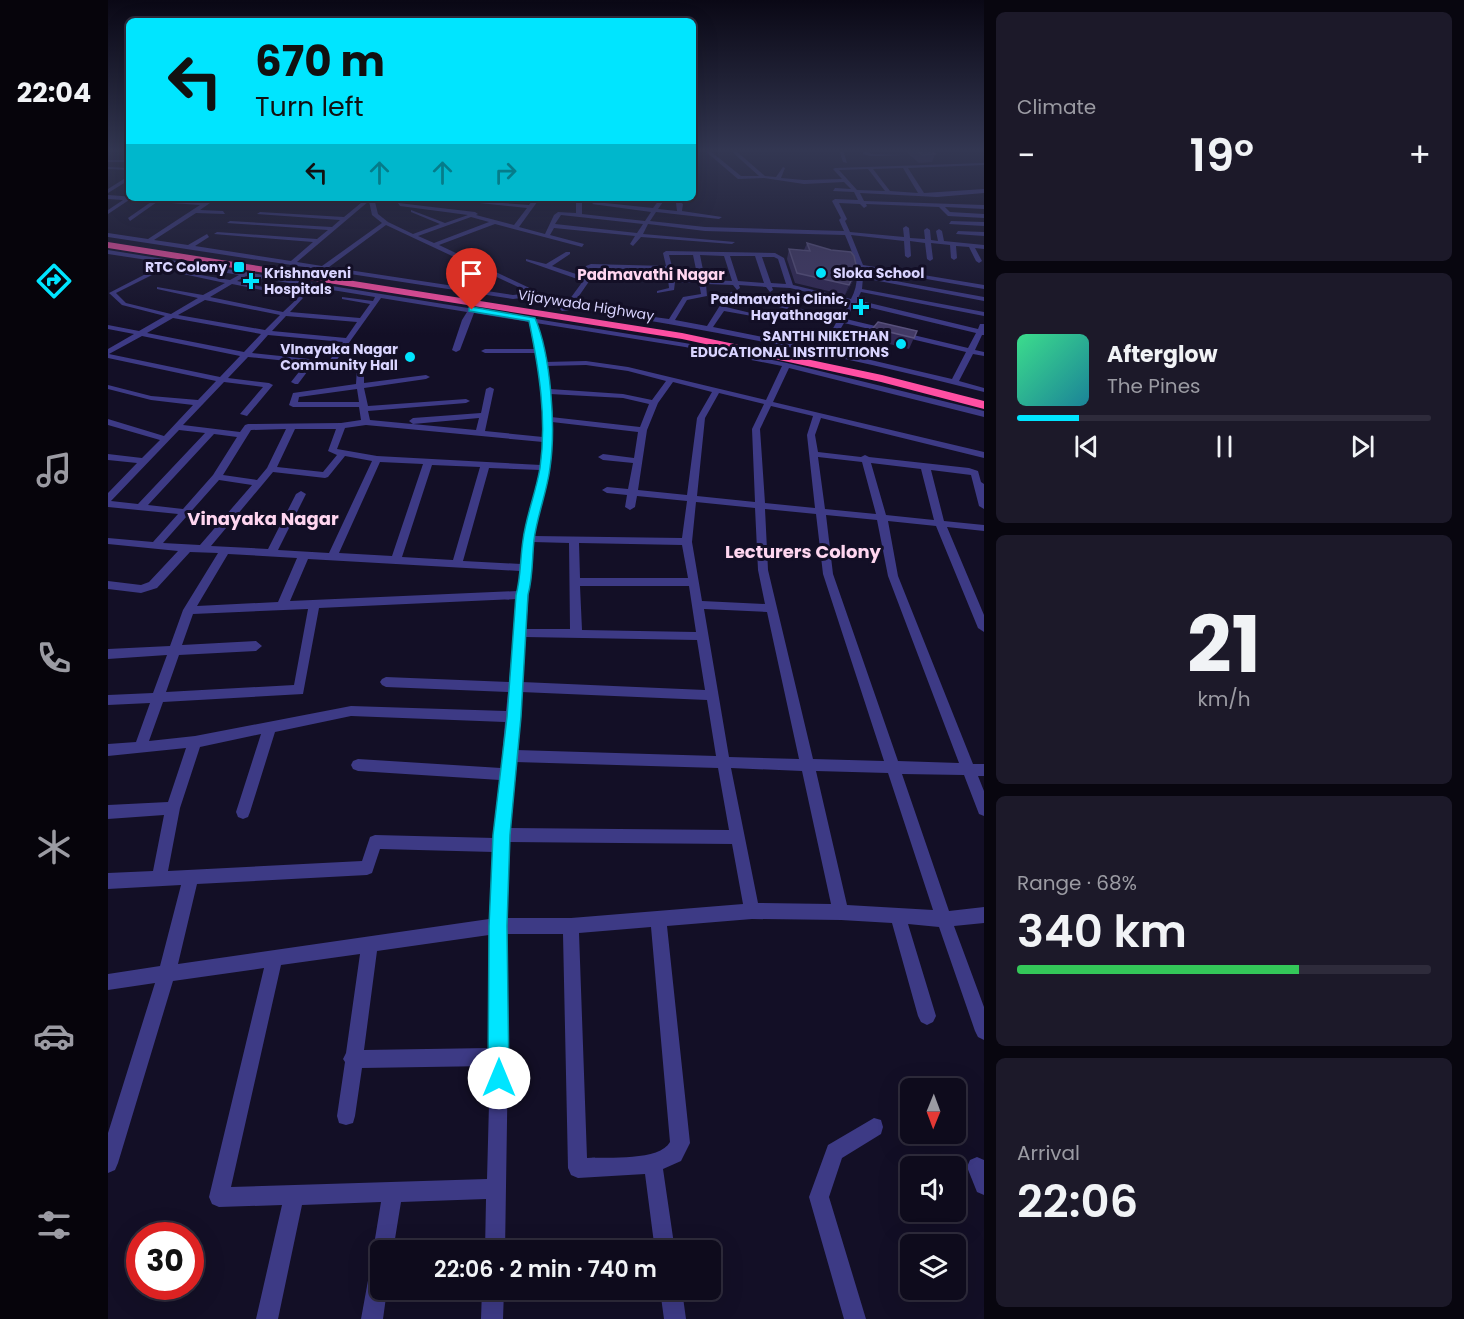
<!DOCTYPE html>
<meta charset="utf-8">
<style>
:root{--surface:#0e0b1c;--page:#1c1929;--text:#f1f3f6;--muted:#9b9ba3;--line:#2e2b3b;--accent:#00e5ff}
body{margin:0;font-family:Poppins,sans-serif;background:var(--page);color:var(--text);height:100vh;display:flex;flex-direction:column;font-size:22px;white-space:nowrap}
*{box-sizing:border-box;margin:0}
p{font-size:20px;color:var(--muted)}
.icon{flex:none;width:33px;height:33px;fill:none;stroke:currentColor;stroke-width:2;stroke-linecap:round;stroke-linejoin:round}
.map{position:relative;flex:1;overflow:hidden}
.side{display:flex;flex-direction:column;gap:12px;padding:12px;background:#08060f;width:480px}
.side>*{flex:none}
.top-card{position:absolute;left:18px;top:18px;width:570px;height:183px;border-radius:9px;box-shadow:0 6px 24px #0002,0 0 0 2px var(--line);background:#00e5ff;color:#111;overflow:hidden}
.needle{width:39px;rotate:181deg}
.fabs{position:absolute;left:792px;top:1078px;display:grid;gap:12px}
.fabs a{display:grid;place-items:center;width:66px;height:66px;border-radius:9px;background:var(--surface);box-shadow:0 6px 24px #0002,0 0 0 2px var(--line);font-size:30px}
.speed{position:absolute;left:18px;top:1222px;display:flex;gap:12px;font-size:30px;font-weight:700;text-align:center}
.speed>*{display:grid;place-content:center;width:78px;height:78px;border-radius:50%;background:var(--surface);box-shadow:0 6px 24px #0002,0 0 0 2px var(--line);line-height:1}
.speed .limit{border:9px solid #d22;background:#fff;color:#111}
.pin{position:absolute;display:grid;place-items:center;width:51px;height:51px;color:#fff;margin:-62px -26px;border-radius:50% 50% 50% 0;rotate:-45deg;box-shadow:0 0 6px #0007}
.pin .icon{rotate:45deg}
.me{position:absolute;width:66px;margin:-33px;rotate:0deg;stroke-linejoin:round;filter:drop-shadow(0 0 4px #0008)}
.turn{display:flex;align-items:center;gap:21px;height:126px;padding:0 30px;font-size:27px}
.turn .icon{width:78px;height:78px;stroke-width:2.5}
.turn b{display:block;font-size:42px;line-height:51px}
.lanes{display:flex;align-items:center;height:57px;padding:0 30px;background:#0003;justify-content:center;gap:30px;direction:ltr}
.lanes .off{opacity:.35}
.big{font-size:45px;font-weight:600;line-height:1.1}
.side .tile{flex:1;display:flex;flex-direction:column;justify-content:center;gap:9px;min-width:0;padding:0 21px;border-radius:9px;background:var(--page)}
.side .dial{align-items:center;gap:0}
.dial b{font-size:78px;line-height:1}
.song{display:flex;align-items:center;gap:18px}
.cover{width:72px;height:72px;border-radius:9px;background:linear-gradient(135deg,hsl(150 70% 55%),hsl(190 70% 35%))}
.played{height:6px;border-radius:3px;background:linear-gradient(90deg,var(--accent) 15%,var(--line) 15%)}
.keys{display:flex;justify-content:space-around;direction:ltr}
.heat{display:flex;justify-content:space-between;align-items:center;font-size:33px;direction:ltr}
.charge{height:9px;border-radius:4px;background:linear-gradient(90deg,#34c759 68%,var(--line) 0)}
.trip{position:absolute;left:262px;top:1240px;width:351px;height:60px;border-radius:9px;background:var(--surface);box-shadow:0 6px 24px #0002,0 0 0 2px var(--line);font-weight:600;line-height:60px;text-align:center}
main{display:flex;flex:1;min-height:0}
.tabs{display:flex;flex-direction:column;width:108px;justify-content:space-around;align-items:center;background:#06040b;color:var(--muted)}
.tabs .icon{width:42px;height:42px}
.tabs .selected{color:var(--accent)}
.tabs b{font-size:27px;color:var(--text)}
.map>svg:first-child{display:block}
</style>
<main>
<nav class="tabs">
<b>22:04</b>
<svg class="icon selected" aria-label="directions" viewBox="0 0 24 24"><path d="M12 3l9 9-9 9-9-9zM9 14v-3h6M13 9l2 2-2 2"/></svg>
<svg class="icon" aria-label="music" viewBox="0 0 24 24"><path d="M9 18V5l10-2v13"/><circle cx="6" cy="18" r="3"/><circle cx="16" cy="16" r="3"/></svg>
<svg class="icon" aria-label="phone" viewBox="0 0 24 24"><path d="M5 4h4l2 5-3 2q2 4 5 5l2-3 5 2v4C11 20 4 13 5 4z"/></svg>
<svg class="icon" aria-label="climate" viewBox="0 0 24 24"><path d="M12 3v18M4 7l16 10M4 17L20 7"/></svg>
<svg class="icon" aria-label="car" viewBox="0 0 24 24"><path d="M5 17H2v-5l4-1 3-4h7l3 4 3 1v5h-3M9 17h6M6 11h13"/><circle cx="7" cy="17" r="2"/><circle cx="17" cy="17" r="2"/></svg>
<svg class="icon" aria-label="filters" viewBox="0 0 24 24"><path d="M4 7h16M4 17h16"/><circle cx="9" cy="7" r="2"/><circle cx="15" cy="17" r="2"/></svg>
</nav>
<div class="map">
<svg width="876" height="1319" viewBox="0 0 876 1319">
<rect width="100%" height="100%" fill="#130f26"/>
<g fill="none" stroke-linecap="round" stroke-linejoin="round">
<path fill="#3d3a85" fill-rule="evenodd" d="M0,150H3L0,152Z
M596,150H601L633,176H651L622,150H627L657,176L668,177L675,167L677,168L673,178L696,180L734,179L725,169L727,168L876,163V165L800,168L816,193L876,189V193L829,197L752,193L756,201L876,205V209L837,207L842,212L876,214V218L840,216L831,207L758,204L759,206L756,208L752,204L731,203L739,219L737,221L742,232L796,237L795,228L798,226L801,228L802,238L817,239L816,230L819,228L822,230L823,240L830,241L828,231L831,229L834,231L836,241L876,245V249L867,248L874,261L871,263L868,261L861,247L848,246L849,258L846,260L843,258L842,245L823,243L825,259L822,261L819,259L817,243L802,241L803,256L800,258L797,256L796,241L743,235L755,265L876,285V289L755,268V275L876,297V301L755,278L754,289L876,312V316L753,292L749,300L870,329L872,324H876V335H874L867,350L876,352V356L865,354L851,381L876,388V392C742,358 607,330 470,309L454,311L447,304L429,296L405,299L0,237V233L40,239L92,205L49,202L22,221L20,218L43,202L21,200L0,214V210L15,200L0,199V195L96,202L102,198H109L92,210L115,211L117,214L88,213L46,240L80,245L99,234L101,237L87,246L183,261L205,242L106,234L109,232L209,239L220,230L119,223L122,221L224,227L232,220L149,214L152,212L236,217L259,198H266L270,214L280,222L305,234L332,224L303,212V210L337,223L360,215L292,206L290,203L367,212L370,214L368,215L406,225L419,208L325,198L421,205L426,198H432L411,227L437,234L446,215L450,212L468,213V198H474V214L537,221L543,212L484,204L487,202L545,208L551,200L539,198C551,198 566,196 575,204L574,211L614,217L611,219L548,212L542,221L597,227L736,231L731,220L733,218L724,201L727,199L750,200L746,192L725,191L727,188L743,189L736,182L696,184L656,178L630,179ZM795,168L810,193L782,191L765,169ZM760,169L777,191L749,190L731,170ZM261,201L264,215L274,223L214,266L189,262ZM555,202L568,203L569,211L550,209ZM453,215L535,224L529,233L447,224ZM363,217L381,222L326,243L310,236ZM387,224L474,247L476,244L442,235L446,228L527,236L522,244L525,246L533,237L624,244L627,242L535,234L540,224L597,231L737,235C746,256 755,277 743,299L685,285L676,258L667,253L558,251L555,253L558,266L483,264L478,266L474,276L444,266L462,254V252H458L438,264L418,259V261L475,281L456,307L451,302L331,245ZM278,225L423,293L405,295L221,267ZM561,255H585L590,279L567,278ZM592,255L616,256L624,281L597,280ZM622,256H647L656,283L630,281ZM654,257H666L670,259L678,284L663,283ZM484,268L559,270L561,288L549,291V293L566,290L567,282L591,283L593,294L575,297L561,319L464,306L482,280L480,278ZM598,284L625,285L629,290L632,288L631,285L658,287L662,292L665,290L664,287L682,288L741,302L732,318L623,292L611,307L599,326L567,320L579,300L599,296ZM625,296L729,321L714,349L605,327L616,311L644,316L647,314L618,307ZM747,304L868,333L860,348L738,319ZM736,323L858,352L844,379L720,350Z
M704,150H708V151L706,152Z
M731,150H735L739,163L735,162Z
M755,150H759L763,154L799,155L762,156L755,154Z
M0,160H21V162H0Z
M0,167L21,168V170L0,169Z
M19,177H21V180L0,193V189Z
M843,221L876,222V226L841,224Z
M850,231L876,232V236L848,234Z
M0,250L577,343L679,363L876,411V417L681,368L665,402L876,452V458L713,418L707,435L710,452L753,457L757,455L761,457L861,468L870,471L873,482L876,484V509L871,506L863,475L823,470L836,521L876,525V531L839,527L876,615V632L870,628L828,526L780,521L790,576L865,764H876V776H870L876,791V816L871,814L856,775L794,774L841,911L876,907V923L846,926L876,1007V1040L870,1037L867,1031L831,927L800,924L828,1016L825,1022L819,1025L813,1022L810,1016L784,923L733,920L644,919L559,926L582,1143L573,1161L555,1169L567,1251H547L537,1174L470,1178L463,1175L460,1168L455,934H397L400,1057L397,1251H377L378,1199L293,1202L285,1251H273V1290H279L275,1319H253L263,1264L267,1256L265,1251L273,1202L194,1205L170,1319H148L174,1205L111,1207L104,1204L101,1197L156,968L65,981L10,1163L7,1170L0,1173V1133L47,983L0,990V974L52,966L73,885L0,889V873L45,871L56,815L0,819V805L60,802L78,748L0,756V744L28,742L42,703L0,705V695L45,693L59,655L0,659V649L62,646L75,610L110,553L82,552L49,588L33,593L0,589V581L33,585L41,582L70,551L0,544V538L45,542L70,514L0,507V493L29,463L0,460V454L34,458L52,440L0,425V419L56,436L85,405L43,400L0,389V385L43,396L90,400L108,381L0,358V349L26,334L0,329V325L31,331L57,316L14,305L1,293L59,263L0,254ZM66,264L131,275L122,280L75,272V274L117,283L95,295L49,287V289L90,298L63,314L18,303L8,293ZM138,276L267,297L265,301L234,297V299L262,304L252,318L182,312L195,298L192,296L175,312L102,297L124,284L174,294L177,292L129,281ZM273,298L359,312L354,320L344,350L348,352L352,350L366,313L421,322L426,349H377L373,351L377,353H427L434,391L435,437L377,431L386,389L382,387L378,389L373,413L305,418L301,421L305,424L371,418L368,430L262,420L260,411L358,403L362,401L358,399L260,406L256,388L318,379L322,377L318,375L256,383V364L228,361ZM97,300L172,315L157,330L70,315ZM178,316L249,322L238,338L164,331ZM65,318L153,334L136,352L39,333ZM428,323L577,347L674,366L658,400L520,367L478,361L436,362V351L434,349ZM160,335L235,342L221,361L144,353ZM34,336L132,356L112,377L1,354ZM140,357L198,363L183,382L187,384H190L205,364L249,368L248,384L185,393L181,405L185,407H251L253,420L233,423L140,424L137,425L132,432L75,425L116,382L155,387L132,414L139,416L165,385L161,383L120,378ZM478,365L520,371L558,381L544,400L515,394L442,389L437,366ZM565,382L604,392L589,418L579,495L530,490L539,430L550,403ZM249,389L251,402H190L191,397ZM611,393L656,404L644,429L647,502L589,496L597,418ZM442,394L515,398L541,404L532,427L443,417ZM663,406L705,416L699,435L707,508L657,503L652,429ZM444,422L530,432L526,458L495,454L490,457L495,460L525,463L520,489L499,487L494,490L499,493L519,495L517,507L522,510L527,507L529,496L579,501L574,538L426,536C435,498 445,461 444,422ZM258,425L435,442L433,465L269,456L229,449L237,428ZM178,429L159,468L149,480L115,475L143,430ZM187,429H228L220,451L229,455L215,472L169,467ZM71,430L97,433L30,504L3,501ZM106,434L129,437L105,475L75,509L40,505ZM237,456L264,461L221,553L170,550L198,494L193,491L188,494L160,549L103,546L165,472L217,478L220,477ZM710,457L754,462L768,514L717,509ZM272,462L315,464L284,556L231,553ZM763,463L813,469L826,520L778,515ZM324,465L372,467L345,560L294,557ZM381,468L432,470L415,539L413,564L355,561ZM111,480L144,485L92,545L55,543ZM588,502L647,508L650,570L657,604L594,601L584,542ZM657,509L708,514L715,574L776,761L705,759L660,570ZM718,515L769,520L780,576L851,763L790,761L725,574ZM425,542L461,543L462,629H418ZM471,543L574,545L580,578H472ZM120,554L189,558L170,602L89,606ZM200,559L412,571L410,591L182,601ZM472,586H581L588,632L474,630ZM409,599L401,682L278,677L274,679L272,682L274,685L278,687L400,692L398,711L243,706L87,736L41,741L55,702L195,694L211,608ZM200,609L186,685L58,692L71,655L148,651L154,646L148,641L74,645L85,614ZM596,609L659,612L691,759L621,757ZM417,637L589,640L597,690L414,682ZM413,692L599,700L608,756L408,750L412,717ZM243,716L397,722L393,768L250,759L245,761L243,765L245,769L250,771L392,780L387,838L267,835L262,837L254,861L60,871L72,808L92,747L153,734L128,812L130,817L135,819L140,817L142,812L167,732ZM407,762L610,768L621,830L402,828ZM623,768L694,771L723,904L650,903ZM708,771L780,773L825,910L739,905ZM401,842L624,844L635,904L463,918H397ZM272,849L386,852L381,919L70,964L89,884L259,875L264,873ZM543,927L562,1142C552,1161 500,1157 479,1158L471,933ZM381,935L382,1048L256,1050L269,951ZM252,954L238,1053L235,1059L237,1062L229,1116L231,1123L238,1125L245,1123L247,1116L254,1068L382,1066L379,1179L123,1187L173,965Z
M766,1118L773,1120L775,1127L773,1134L734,1158L721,1197L758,1319H736L701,1197L720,1145Z
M869,1157L876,1160V1195L869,1192L859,1167L862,1160Z
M374,1290H396L395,1319H373Z
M552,1290H574L578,1319H556Z"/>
<path fill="#ff4fa3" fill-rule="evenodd" d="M0,242L574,333L774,375L876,401V409L773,382L574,339L0,248Z"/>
</g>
<path fill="#312854" d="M796,150H822L827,154L824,162L811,163Z
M699,243L749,269L746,279L737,295L687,283L679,259L681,249L696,250Z
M765,328L809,331L801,349L762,339Z"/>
<path fill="#1d163a" d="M749,269L746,279L737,295L741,285Z"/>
<path fill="#433a66" stroke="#5a527e" stroke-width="1.5" d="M809,150H822L827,154L814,155Z
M699,243L723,250L743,252L746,256L749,269L741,285L689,273L681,249L702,251Z
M770,322L809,331L806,338L765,328Z"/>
<linearGradient id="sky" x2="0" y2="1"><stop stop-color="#0a0815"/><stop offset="0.45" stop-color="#333752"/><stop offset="1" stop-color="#333752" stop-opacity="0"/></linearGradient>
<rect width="876" height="335" fill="url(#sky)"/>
<path fill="#00e5ff" stroke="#0095a6" stroke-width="1.5" d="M364,307L427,318C443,355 448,428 442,468C439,492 429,516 426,540C424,559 425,577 420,595L413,717L402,835L399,926L401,1078L398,1086L391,1089L383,1086L380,1078L381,926L385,835L399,717L408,595C413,577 412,559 415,540C418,516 428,492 432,468C439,419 431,369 421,321L361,311V308Z"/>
<g fill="#00e5ff" stroke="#130f26" stroke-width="2">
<rect x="125" y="261" width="12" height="12" rx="3"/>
<circle cx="713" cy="273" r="6"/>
<path d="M140 272h6v6h6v6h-6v6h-6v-6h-6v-6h6z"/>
<path d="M750 298h6v6h6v6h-6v6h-6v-6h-6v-6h6z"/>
<circle cx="793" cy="344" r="6"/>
<circle cx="302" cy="357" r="6"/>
</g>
<g text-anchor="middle" stroke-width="6" stroke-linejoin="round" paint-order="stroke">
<g font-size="14" font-weight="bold" fill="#d9d4ff" stroke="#130f26" text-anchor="end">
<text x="119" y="272">RTC Colony</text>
<text x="156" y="278" text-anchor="start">Krishnaveni<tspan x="156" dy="16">Hospitals</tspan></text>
<text x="725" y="278" text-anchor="start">Sloka School</text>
<text x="740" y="304">Padmavathi Clinic,<tspan x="740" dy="16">Hayathnagar</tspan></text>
<text x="781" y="341">SANTHI NIKETHAN<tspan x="781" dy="16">EDUCATIONAL INSTITUTIONS</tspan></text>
<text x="290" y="354">VInayaka Nagar<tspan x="290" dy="16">Community Hall</tspan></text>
</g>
<g font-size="14" fill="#d9d4ff" stroke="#130f26">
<text transform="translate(478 305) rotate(9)" y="5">Vijaywada Highway</text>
</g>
<g font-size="15" font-weight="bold" fill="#ffd6f0" stroke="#130f26">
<text x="543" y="280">Padmavathi Nagar</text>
</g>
<g font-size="18" font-weight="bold" fill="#ffd6f0" stroke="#130f26">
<text x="155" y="525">Vinayaka Nagar</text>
<text x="695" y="558">Lecturers Colony</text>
</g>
</g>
</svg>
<div class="fabs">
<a><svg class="needle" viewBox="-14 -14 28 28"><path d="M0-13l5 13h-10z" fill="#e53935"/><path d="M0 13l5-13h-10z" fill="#9b9ba3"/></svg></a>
<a><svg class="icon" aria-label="sound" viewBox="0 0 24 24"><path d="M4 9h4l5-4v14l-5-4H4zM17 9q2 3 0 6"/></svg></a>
<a><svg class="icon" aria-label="layers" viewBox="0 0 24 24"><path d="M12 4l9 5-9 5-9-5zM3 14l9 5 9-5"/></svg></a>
</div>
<div class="speed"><div class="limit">30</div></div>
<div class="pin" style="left:364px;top:310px;background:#d93025"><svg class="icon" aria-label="arrive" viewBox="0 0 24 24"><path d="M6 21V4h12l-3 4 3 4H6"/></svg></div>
<svg class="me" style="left:391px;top:1078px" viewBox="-20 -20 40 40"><circle r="19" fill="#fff"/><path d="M0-13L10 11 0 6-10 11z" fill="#00e5ff"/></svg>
<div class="trip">22:06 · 2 min · 740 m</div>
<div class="top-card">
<div class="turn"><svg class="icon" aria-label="left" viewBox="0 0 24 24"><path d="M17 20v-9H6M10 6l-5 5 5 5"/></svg><div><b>670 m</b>Turn left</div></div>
<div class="lanes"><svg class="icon" aria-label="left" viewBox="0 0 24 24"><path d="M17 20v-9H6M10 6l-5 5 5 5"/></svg><svg class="icon off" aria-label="ahead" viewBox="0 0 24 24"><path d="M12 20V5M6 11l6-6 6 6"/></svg><svg class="icon off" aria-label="ahead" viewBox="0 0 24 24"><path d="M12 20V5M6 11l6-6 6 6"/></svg><svg class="icon off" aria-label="right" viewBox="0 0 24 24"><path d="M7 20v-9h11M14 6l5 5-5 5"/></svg></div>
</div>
</div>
<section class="side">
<div class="tile"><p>Climate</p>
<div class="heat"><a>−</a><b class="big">19°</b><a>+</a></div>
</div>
<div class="tile">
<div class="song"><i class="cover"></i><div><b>Afterglow</b><p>The Pines</p></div></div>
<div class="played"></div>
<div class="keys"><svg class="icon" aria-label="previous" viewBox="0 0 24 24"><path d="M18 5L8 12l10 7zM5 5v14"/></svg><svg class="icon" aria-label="pause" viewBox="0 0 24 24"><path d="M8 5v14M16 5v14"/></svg><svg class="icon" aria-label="next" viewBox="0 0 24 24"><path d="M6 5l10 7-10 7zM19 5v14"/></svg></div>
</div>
<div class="tile dial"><b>21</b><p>km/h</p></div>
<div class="tile"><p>Range · 68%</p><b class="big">340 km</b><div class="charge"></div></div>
<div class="tile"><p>Arrival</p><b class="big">22:06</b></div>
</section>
</main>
